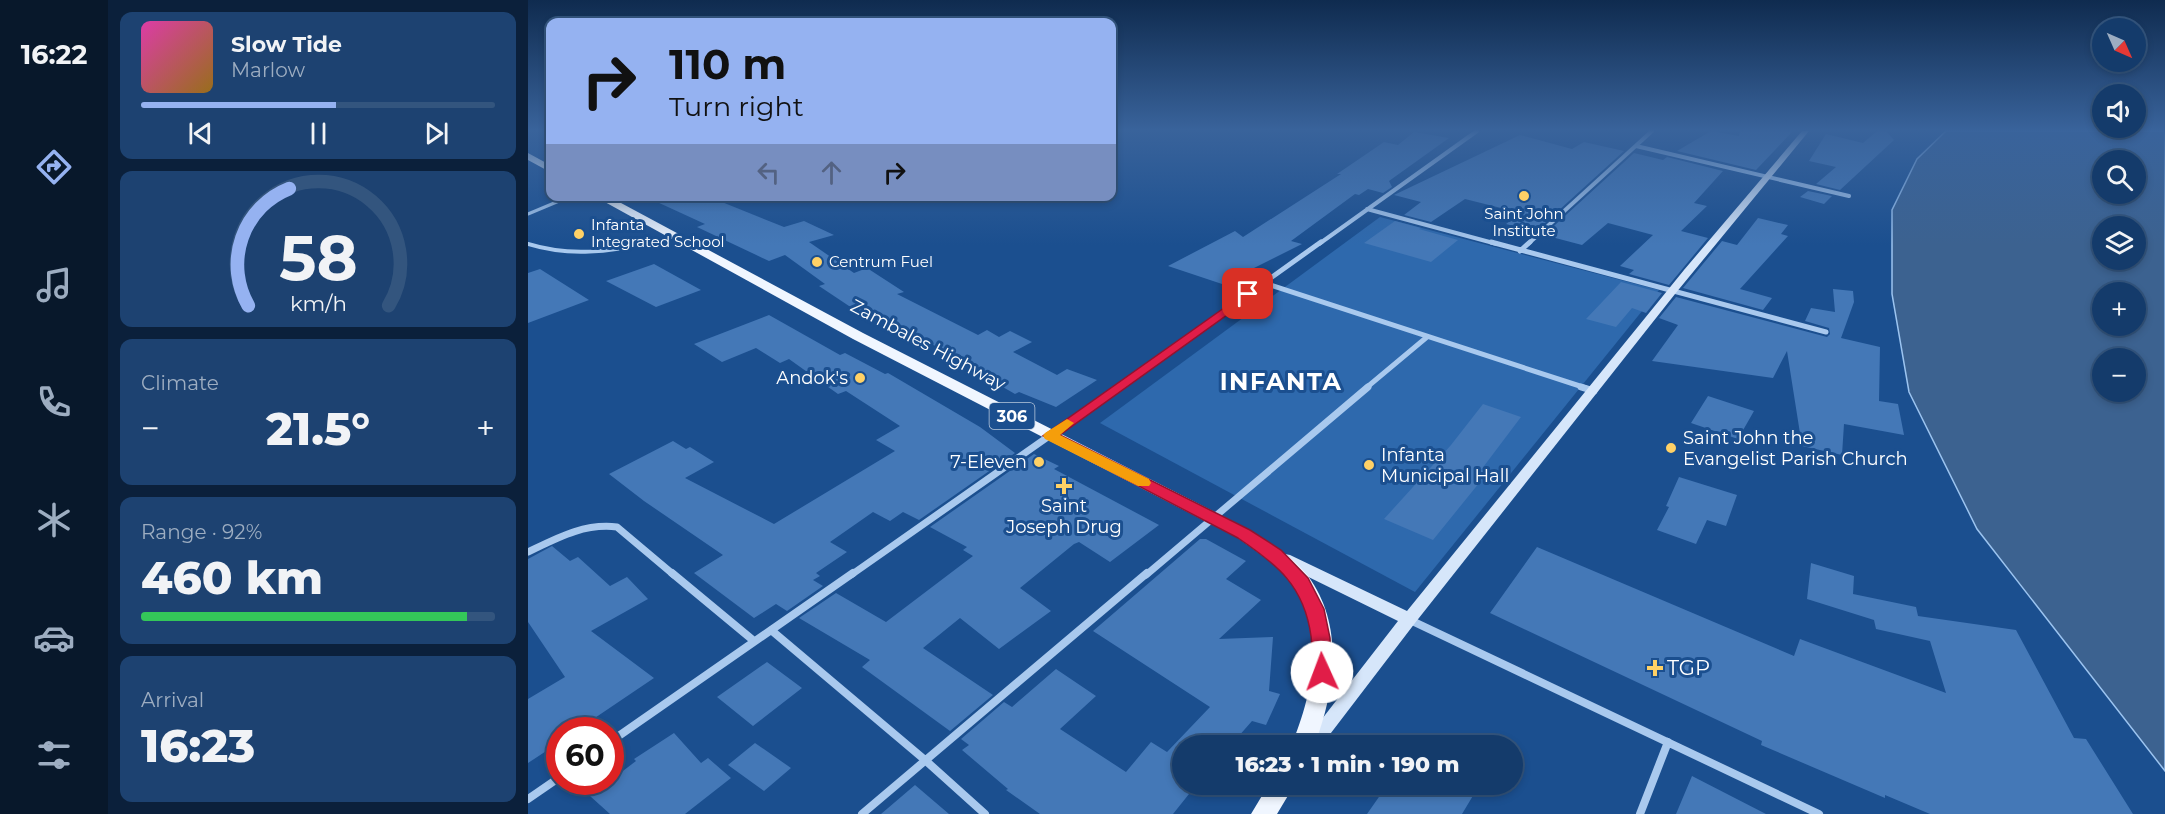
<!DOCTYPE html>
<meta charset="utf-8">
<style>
:root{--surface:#143b6b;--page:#1d4271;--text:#f1f3f6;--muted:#9dadc1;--line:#33557e;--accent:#95b2f1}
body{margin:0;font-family:Montserrat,sans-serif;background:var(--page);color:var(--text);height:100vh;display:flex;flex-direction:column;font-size:22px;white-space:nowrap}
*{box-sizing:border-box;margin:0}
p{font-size:20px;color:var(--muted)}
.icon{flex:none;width:33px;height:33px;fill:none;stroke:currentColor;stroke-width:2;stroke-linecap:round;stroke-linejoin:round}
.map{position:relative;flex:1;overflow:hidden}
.drawer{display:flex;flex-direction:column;gap:12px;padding:12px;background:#0b203b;width:420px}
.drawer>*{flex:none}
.banner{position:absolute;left:18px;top:18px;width:570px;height:183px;border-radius:12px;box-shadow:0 3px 9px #0003,0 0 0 2px var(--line);background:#95b2f1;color:#111;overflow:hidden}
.needle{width:39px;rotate:135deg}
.fabs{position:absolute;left:1564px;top:18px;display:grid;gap:12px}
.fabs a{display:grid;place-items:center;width:54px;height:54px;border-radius:50%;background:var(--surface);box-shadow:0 3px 9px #0003,0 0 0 2px var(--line);font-size:30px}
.speed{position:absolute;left:18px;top:717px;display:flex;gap:12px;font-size:30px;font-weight:700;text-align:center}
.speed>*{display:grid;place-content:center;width:78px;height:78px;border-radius:50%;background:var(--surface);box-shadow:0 3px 9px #0003,0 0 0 2px var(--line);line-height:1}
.speed .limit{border:9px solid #d22;background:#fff;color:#111}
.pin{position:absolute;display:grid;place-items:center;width:51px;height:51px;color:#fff;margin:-26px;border-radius:12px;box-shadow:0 3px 9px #0006}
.me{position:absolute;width:66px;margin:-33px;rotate:358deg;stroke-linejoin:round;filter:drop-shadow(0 0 4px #0008)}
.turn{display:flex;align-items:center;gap:21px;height:126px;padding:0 24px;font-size:27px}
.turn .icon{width:78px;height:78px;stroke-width:2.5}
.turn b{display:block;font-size:42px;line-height:51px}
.lanes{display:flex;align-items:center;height:57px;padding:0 24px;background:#0003;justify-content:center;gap:30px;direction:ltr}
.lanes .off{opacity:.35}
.big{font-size:45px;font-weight:800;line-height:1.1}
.drawer .tile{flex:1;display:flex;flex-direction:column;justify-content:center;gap:9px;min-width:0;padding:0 21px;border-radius:12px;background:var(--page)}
.drawer .dial{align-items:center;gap:0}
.dial svg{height:156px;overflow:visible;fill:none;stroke:var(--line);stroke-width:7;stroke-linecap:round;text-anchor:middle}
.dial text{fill:var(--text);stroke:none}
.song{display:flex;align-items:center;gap:18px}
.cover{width:72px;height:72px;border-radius:9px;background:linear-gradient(135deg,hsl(320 70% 55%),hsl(40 70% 35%))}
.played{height:6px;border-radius:3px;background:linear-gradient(90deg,var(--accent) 55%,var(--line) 55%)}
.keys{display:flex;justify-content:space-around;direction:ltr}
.heat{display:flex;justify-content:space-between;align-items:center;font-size:33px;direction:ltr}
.charge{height:9px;border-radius:4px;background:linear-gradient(90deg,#34c759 92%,var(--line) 0)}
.trip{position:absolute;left:644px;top:735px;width:351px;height:60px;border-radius:30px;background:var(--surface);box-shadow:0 3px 9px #0003,0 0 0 2px var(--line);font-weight:800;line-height:60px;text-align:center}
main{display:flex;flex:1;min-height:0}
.tabs{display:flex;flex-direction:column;width:108px;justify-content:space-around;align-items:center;background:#08182b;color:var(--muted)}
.tabs .icon{width:42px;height:42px}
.tabs .current{color:var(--accent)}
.tabs b{font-size:27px;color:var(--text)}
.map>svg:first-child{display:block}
</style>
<main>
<nav class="tabs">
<b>16:22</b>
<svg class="icon current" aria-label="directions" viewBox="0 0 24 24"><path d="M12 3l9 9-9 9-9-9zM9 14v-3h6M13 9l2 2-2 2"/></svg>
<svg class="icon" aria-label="music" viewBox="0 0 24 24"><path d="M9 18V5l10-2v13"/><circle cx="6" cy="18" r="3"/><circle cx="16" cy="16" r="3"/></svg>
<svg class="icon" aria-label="phone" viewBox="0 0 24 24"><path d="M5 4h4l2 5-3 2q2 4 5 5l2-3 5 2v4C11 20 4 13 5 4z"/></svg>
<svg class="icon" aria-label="climate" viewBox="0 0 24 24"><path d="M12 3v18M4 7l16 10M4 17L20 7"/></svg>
<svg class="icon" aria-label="car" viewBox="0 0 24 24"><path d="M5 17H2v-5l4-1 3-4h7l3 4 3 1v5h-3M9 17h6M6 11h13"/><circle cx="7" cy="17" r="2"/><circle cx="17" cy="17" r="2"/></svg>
<svg class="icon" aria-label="filters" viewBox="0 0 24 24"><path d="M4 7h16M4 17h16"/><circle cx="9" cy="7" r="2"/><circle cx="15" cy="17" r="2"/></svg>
</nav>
<section class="drawer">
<div class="tile">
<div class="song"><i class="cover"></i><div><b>Slow Tide</b><p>Marlow</p></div></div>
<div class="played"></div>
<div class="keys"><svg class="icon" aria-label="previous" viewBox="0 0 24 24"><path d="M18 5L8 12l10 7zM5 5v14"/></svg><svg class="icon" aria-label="pause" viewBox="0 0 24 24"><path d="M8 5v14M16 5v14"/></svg><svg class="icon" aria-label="next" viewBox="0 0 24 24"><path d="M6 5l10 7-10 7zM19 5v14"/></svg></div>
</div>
<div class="tile dial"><svg viewBox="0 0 100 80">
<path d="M14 69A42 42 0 1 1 86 69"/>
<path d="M14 69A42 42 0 0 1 35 9" stroke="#95b2f1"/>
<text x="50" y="56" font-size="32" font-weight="700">58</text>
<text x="50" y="72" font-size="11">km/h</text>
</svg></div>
<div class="tile"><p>Climate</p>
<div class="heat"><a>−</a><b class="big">21.5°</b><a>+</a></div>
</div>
<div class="tile"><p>Range · 92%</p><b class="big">460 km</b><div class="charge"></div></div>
<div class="tile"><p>Arrival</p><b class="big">16:23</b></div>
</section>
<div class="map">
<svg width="1637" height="814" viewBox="0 0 1637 814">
<rect width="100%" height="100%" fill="#1b4f8f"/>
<path fill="#2e69ad" d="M852,217L1131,290L887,592L572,423Z"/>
<path fill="#3c6290" stroke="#9cc4f0" stroke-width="1.5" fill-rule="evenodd" d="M1418,131H1637V771L1449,529L1381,392L1364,294V210L1389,159ZM1608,160V194H1575V160ZM1575,226H1608V260H1575ZM1575,292H1608V326H1575ZM1575,358H1608V392H1575Z"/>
<path fill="#4478b7" d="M1183,131L1211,136L1212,131H1265L1228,170L1149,151Z
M1349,131H1358L1366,140L1312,190L1288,184L1308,167L1281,161L1298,134L1335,143Z
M886,132L921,138L861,181L864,187L855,193L840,189L831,195L827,194L763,241L774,244L694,284L640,266L707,231L715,237L813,174H809L856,142L870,145Z
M992,135L1044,149L1056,142L1096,151L1007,232L978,224L993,213L937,199L903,222L876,215L893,202L866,195L868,194Z
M1106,153L1135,160L1139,157L1195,171L1166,203L1179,206L1153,231L1180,238L1141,285L1101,274L1106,270L1092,266L1125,235L1080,223L1054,245L1016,235Z
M1280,191L1304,196L1296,204L1272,197Z
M116,196H179L256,227L276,221L306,235L281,242L326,273L339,268L376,292L369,294L450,335L459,330L471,337L482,331L504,342L485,352L529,375L539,369L569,380L528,407L491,392L487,394L426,359L428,357L356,319L351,321L321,306L291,286L297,284L257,255L241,261L169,227L177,224Z
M1230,218L1260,225L1253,234L1260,236L1212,289L1244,298L1235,310L1155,288L1194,241L1209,245Z
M867,221L893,228L891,229L930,240L903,262L836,243Z
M126,264L173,290L128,307L78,281Z
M12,269L61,300L0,323V273Z
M1093,282L1134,293L1118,313L1104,308L1088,327L1058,319Z
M1305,289L1325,291L1326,302L1313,338L1352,347L1351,401L1370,404L1376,435L1316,424L1314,455L1274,446L1259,351L1245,378L1124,361L1150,325L1131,318L1148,297L1299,337L1302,334L1301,328L1277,321L1283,308L1307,312Z
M241,315L312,355L317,353L357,374L360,373L452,427L487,453L391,520L375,512L362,521L345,512L302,542L319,552L288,573L292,576L285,580L295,586L259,611L248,604L226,618L166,573L195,555L116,501L81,474L145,441L158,449L162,447L186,462L157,478L246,524L367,451L348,440L372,426L318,391L310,394L261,359L252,363L228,348L194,362L166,344Z
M1180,396L1226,411L1210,439L1163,423Z
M955,404L993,417L953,470L960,472L905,540L856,519L923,445Z
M506,454L531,466L526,469L631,525L582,562L551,542L546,544L492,588L523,611L471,649L432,618L395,648L465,695L422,731L334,667L342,660L271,618L308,593L358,622L445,556L435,550L439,547L402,527Z
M1151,477L1209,495L1198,526L1179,520L1168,544L1129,530L1141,507L1138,506Z
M672,539H678L718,561L698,579L733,600L691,639L745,637L741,691L752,694L738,725L724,721L702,746H654V784H669L645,814H512L478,790L480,789L434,750L441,745L433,739L476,702L484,707L528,669L568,696L532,729L598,772L623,742L639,752L682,707L565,631Z
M24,546L42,561L50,557L82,586L99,577L120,599L63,631L126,678L49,730H32V742L0,763V699L37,677L0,622V559Z
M1009,547L1266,656L1272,639L1418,693L1402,641L1348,629L1346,620L1279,599L1283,563L1326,576L1325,594L1388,607L1390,616L1488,630L1546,738L1558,739L1605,814H1402L1357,795V798L1233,745L1234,741L962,613Z
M239,662L274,688L225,726L189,697Z
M146,733L173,763L180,758L203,778L157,814H82L62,796L108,761L106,759Z
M227,743L263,768L236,791L200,765Z
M1164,776L1238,814H1148Z
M860,784H952L934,814H839Z
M387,785L421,814H353Z"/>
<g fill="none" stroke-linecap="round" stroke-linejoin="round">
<path stroke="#a9c9ee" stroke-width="3" d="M0,214L43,196
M116,244L145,237"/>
<path stroke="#a9c9ee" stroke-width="4" d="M0,244C42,257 81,252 123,242"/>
<path stroke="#a9c9ee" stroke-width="4" d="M1108,146L1321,196
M839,209L969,244
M791,244L949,131
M1000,244L1124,131"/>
<path stroke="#a9c9ee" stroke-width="5" d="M963,242L1298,332
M992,251L1002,242
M736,283L1058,388
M589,388L793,242
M838,388L899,337"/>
<path stroke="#a9c9ee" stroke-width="7" d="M1053,387L1066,391
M0,552C29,538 56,523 89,527L146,575
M323,575L591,387
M618,575L840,387"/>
<path stroke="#a9c9ee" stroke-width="8" d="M144,573L226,641
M882,620L1291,814
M243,630L397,760L457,814
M82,742L325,573
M0,799L32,777
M334,814L619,573
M1112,814L1140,742"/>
<path fill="#d6e6fa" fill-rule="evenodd" d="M1274,131H1281L1147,294L887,623L793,746H773L870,621L752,563L750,559L752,555L757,554L762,555L879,611L1156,270Z"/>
<path fill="#f0f6ff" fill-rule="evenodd" d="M0,153L22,165V172L0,160Z
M66,196H80L335,333L722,530C742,543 765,557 780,576C817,626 807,692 786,746H763C783,700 799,630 766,586C752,566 729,552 710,538L325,339Z
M741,784H767L749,814H723Z"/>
</g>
<linearGradient id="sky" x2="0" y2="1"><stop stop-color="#0f2b4f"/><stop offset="0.53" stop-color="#39639b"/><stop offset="1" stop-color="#39639b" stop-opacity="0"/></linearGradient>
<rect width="1637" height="245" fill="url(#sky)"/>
<path fill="#e11d48" stroke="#92132f" stroke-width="1.5" d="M720,291L724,292V297L532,435L722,530L753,550L780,578L796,609L802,638L803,672L800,678L794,680L787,678C781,665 785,649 783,636C776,586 750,565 710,538L515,436Z"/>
<path fill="#f59e0b" d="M539,419L546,423L532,435L621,479L623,483L621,486H610L517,439L515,436L517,433Z"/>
<g fill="#ffd166" stroke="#1b4f8f" stroke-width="2">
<circle cx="996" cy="196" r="6"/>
<circle cx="51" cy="234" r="6"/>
<circle cx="289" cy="262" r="6"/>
<circle cx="332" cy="378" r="6"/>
<circle cx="1143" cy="448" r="6"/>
<circle cx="511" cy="462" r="6"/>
<circle cx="841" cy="465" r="6"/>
<path d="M533 477h6v6h6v6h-6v6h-6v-6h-6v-6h6z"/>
<path d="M1124 659h6v6h6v6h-6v6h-6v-6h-6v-6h6z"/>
</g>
<g text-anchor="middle" stroke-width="6" stroke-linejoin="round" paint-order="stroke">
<g font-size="15" fill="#fff" stroke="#1b4f8f" text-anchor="start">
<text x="996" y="219" text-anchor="middle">Saint John<tspan x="996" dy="17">Institute</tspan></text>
<text x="63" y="230">Infanta<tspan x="63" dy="17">Integrated School</tspan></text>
<text x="301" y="267">Centrum Fuel</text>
</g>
<rect fill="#1b4f8f" stroke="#bbcadd" stroke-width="1.5" x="461.5" y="403" width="45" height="26" rx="4.5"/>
<g font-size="16" font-weight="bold" fill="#fff">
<text x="484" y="422">306</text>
</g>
<g font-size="18" fill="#fff" stroke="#1b4f8f">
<text transform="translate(400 345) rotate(28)" y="6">Zambales Highway</text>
</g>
<g font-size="18" fill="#fff" stroke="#1b4f8f" text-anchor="end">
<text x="320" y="384">Andok's</text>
<text x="1155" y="444" text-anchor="start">Saint John the<tspan x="1155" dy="21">Evangelist Parish Church</tspan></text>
<text x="853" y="461" text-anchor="start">Infanta<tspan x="853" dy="21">Municipal Hall</tspan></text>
<text x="499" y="468">7-Eleven</text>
<text x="536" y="512" text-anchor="middle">Saint<tspan x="536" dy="21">Joseph Drug</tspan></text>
</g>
<g font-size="21" fill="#fff" stroke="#1b4f8f" text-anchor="start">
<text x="1139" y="675">TGP</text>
</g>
<g font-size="24" font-weight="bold" letter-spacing="1.5" fill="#fff" stroke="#1b4f8f">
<text x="753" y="390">INFANTA</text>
</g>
</g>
</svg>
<div class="fabs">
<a><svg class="needle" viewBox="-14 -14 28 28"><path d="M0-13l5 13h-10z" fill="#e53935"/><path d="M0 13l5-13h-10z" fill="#9dadc1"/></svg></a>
<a><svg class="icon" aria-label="sound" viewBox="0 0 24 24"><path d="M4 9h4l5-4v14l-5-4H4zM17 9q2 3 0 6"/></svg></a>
<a><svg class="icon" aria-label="search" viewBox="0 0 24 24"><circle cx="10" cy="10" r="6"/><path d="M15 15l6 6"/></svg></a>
<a><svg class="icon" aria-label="layers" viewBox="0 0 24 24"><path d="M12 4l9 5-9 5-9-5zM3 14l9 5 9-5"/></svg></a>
<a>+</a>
<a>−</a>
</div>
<div class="speed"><div class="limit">60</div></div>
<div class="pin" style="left:720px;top:294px;background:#d93025"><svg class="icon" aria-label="arrive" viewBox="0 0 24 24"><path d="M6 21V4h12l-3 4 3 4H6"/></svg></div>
<svg class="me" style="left:794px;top:672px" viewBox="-20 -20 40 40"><circle r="19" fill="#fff"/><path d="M0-13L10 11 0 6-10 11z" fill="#e11d48"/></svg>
<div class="trip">16:23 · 1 min · 190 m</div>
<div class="banner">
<div class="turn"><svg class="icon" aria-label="right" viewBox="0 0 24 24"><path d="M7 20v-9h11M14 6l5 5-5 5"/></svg><div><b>110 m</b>Turn right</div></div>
<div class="lanes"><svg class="icon off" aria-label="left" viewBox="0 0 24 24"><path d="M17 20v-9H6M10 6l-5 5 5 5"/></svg><svg class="icon off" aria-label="ahead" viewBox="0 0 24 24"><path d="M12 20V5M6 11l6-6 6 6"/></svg><svg class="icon" aria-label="right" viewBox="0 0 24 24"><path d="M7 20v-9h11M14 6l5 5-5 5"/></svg></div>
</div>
</div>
</main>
